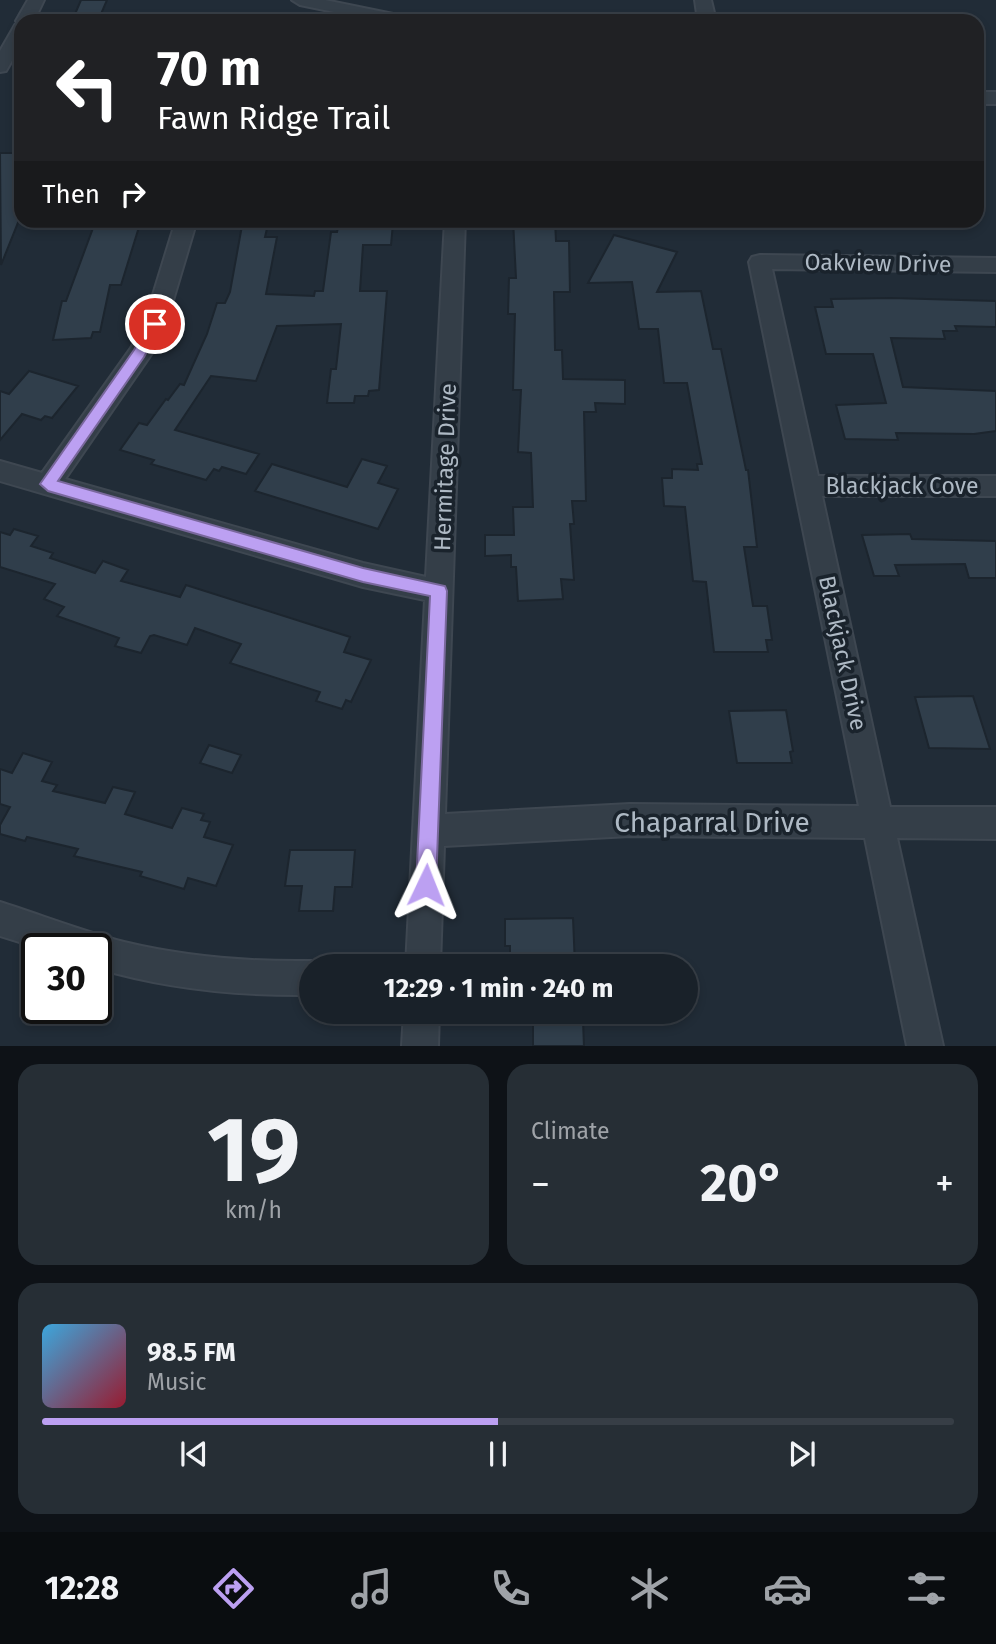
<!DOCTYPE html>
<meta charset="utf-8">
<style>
:root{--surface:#192129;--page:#262e35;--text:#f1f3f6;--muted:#9fa3a8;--line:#373e46;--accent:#bca0f2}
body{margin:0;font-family:"Fira Sans",sans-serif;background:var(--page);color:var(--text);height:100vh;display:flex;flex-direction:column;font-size:26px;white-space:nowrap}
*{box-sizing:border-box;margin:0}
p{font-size:23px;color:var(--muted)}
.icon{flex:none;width:38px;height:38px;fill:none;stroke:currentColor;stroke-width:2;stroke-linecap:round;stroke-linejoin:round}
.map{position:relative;height:1046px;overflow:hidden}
.drawer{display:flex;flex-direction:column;gap:18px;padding:18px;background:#0e1217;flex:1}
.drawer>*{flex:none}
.guide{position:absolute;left:14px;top:14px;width:970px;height:214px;border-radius:21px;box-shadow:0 4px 10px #0003,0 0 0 2px var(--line);background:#202124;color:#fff;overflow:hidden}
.speed{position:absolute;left:21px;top:933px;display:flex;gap:14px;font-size:35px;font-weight:700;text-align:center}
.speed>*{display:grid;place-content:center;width:91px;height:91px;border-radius:50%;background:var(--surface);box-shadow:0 4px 10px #0003,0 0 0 2px var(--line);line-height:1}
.speed .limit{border:4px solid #111;border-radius:10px;background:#fff;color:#111}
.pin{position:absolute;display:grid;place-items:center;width:60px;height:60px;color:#fff;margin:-30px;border:4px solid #fff;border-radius:50%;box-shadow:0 2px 7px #0007}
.me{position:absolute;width:77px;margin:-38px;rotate:2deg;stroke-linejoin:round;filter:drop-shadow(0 0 5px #0008)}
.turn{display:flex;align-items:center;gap:24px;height:147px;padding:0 28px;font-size:32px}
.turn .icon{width:91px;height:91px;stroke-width:2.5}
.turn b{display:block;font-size:49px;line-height:60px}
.then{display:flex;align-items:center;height:66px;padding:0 28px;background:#0003;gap:14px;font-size:26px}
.big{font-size:52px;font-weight:700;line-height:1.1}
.drawer .tile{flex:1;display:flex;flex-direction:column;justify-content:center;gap:10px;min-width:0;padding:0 24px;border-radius:21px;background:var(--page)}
.drawer .dial{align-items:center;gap:0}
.dial b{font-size:91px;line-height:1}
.song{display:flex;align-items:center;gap:21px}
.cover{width:84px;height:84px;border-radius:10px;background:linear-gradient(135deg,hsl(200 70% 55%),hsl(350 70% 35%))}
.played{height:7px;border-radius:4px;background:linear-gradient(90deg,var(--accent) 50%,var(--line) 50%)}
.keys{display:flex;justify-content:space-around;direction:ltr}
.heat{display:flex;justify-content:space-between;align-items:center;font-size:38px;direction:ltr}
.drawer .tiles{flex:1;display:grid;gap:18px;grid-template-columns:1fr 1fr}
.tile:last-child{grid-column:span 2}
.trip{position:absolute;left:299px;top:954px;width:399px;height:70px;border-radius:35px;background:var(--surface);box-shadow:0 4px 10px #0003,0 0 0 2px var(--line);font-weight:700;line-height:70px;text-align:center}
.tabs{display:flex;height:112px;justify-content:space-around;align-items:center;background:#0a0d10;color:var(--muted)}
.tabs .icon{width:49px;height:49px}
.tabs .current{color:var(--accent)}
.tabs b{font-size:32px;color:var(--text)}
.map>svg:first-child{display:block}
</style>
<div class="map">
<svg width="996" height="1046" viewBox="0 0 996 1046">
<rect width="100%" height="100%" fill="#212c37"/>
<path fill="#303e4b" stroke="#1c252e" stroke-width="2" d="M81,0H107L98,21H72Z
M0,153H21V215L1,265Z
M96,220H132L130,227H139L121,285H110L100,332H93L91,338L53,340L62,301H66Z
M243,220H269L265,237H277L266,294L314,296L315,291H323L331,232H337L339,223H393L391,245H363L360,291H387L379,390L369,391L368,396H355L354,403H327L331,369H336L341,324L277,326L256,381L211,376L175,430L259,454L246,474L222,467L219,471L214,469L206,480L151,464L154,460L120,450L139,423L147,425L166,399L168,400L180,384L184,385L207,334L217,303H225L230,292Z
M513,220H555L556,241H569L570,292H554L555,350H562L563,379L625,380V404L595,403L596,412H584L586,501H572L574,524H570L574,580L561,579L563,599L518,601L516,567H511V555L485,556V535H514L513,507H533L531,453L518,452L521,390H513L515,314H508L509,278H516Z
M614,235L677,252L657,292L701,291L713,349H721L746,470H748L757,547H744L753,606H767L772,640H766L768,652H714L706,582L693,581L685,507L664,506L662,478H672V469L698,470L697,464H702L687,383H664L658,329H639L632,282L588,283Z
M891,298L996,301V327L955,326L957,331H943L945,339L891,338L903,387L996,391V431L974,434L896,433L898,440L845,439L836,405L886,403L873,354H826L815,307H833L831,299Z
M29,371L78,386L52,418L45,416L41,420L22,414L0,440V391L9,394Z
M362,459L387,466L378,483L398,489L378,529L255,491L272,464L347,487Z
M14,529L38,536L31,546L53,553L50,558L95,573L103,561L128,570L121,581L180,597L186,585L350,637L344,652L371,660L351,702L346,700L342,709L316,701L320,692L230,663L241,644L195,628L187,645L154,635L150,636L141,653L115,646L119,638L57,616L64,607L44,599L55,584L0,567V532L10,535Z
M910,534L912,539L996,541V578H969L965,564L895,565L899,576H874L862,535Z
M973,696L990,749L929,748L915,697Z
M786,710L793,751L790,752L792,763H737L729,711Z
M209,745L241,755L232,773L200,763Z
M23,753L52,762L42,781L57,785L53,791L105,803L113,787L135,792L125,814L172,828L182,808L204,814L201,820L210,822L204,837L233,845L216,886L188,878L184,889L140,876L142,872L74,856L78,849L27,837L25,841L0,834V825L10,807L0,804V769L12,773Z
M290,850H355L352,887H335L333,911H299L302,886H285Z
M573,918L575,966H510V946H505V919Z
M533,1020L583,1021L584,1046H533Z"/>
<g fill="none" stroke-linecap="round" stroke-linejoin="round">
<defs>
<path id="minor" d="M28,0H44L34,21H21V45L6,71L0,72V51L15,25L19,24L16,21Z
M292,0H325L403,16L412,21H378L300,5Z
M695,0H711L716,21H698Z
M976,92H996V104H976Z
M176,220H197L166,324L152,353L65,479L363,563L426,577L445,220H465L445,814L630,804L859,806L749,262L752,257L760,255L996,258V272L772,269L818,476H996V496H822L890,807H996V839L897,838L943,1046H907L865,838L630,836L444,846L440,966H406L425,600L363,587L0,481V461L42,473L131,348L144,324Z
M0,902C41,915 82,931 124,942C186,957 249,962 312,961L324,966H312V995C238,996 167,989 96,968V948H39L0,936Z
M404,1012H439L438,1046H402Z"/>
</defs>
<use href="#minor" stroke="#3e4751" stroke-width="4"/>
<use href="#minor" fill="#343e48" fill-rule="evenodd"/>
</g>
<path fill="#bca0f2" stroke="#7a689d" stroke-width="2" d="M155,319L162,324L144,357L58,481L363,568L445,586L447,591L436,885L433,892L426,895L419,892L416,885L430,596L363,582L48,491L40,484L134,350L151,320Z"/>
<g text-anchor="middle" stroke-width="7" stroke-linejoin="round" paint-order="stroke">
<g font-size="23" fill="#aeb9c4" stroke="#1a232c">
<text transform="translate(878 263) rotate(1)" y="8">Oakview Drive</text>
<text transform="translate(445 467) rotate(-88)" y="8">Hermitage Drive</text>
<text x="902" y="494">Blackjack Cove</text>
<text transform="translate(843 653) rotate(78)" y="8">Blackjack Drive</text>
</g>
<g font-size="28" fill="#aeb9c4" stroke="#1a232c">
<text x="712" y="832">Chaparral Drive</text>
</g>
</g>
</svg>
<div class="speed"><div class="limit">30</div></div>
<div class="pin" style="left:155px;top:324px;background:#d93025"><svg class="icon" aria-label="arrive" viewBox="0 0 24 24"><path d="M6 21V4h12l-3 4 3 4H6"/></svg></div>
<svg class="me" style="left:426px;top:885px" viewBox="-20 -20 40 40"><path d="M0-17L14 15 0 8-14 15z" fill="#bca0f2" stroke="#fff" stroke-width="4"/></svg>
<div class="trip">12:29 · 1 min · 240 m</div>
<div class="guide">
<div class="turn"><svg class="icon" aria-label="left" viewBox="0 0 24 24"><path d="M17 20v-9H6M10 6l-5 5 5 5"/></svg><div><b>70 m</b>Fawn Ridge Trail</div></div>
<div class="then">Then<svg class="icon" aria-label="right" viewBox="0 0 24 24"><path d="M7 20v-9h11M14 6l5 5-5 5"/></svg></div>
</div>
</div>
<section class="drawer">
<div class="tiles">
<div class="tile dial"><b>19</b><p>km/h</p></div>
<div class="tile"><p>Climate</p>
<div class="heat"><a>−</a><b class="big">20°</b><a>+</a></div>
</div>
<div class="tile">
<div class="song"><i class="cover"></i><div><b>98.5 FM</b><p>Music</p></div></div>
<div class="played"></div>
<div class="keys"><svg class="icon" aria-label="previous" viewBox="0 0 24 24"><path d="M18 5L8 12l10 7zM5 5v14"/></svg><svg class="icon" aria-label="pause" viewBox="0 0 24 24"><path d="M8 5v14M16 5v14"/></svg><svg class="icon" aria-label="next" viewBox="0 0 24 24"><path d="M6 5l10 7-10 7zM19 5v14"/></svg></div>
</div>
</div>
</section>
<nav class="tabs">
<b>12:28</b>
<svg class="icon current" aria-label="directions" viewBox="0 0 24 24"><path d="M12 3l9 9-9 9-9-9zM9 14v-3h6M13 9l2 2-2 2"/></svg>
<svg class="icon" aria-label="music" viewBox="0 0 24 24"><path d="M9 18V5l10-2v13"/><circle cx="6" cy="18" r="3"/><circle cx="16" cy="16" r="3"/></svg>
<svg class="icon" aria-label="phone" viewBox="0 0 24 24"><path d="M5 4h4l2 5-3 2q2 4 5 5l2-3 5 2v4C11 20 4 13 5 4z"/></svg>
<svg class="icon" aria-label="climate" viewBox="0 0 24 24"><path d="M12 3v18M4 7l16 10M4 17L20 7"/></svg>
<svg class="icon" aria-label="car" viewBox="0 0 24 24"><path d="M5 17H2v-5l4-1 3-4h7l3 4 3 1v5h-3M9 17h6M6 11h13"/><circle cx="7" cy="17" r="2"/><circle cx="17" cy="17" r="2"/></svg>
<svg class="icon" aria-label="filters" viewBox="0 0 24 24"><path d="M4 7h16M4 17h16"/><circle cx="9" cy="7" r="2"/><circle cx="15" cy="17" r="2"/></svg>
</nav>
